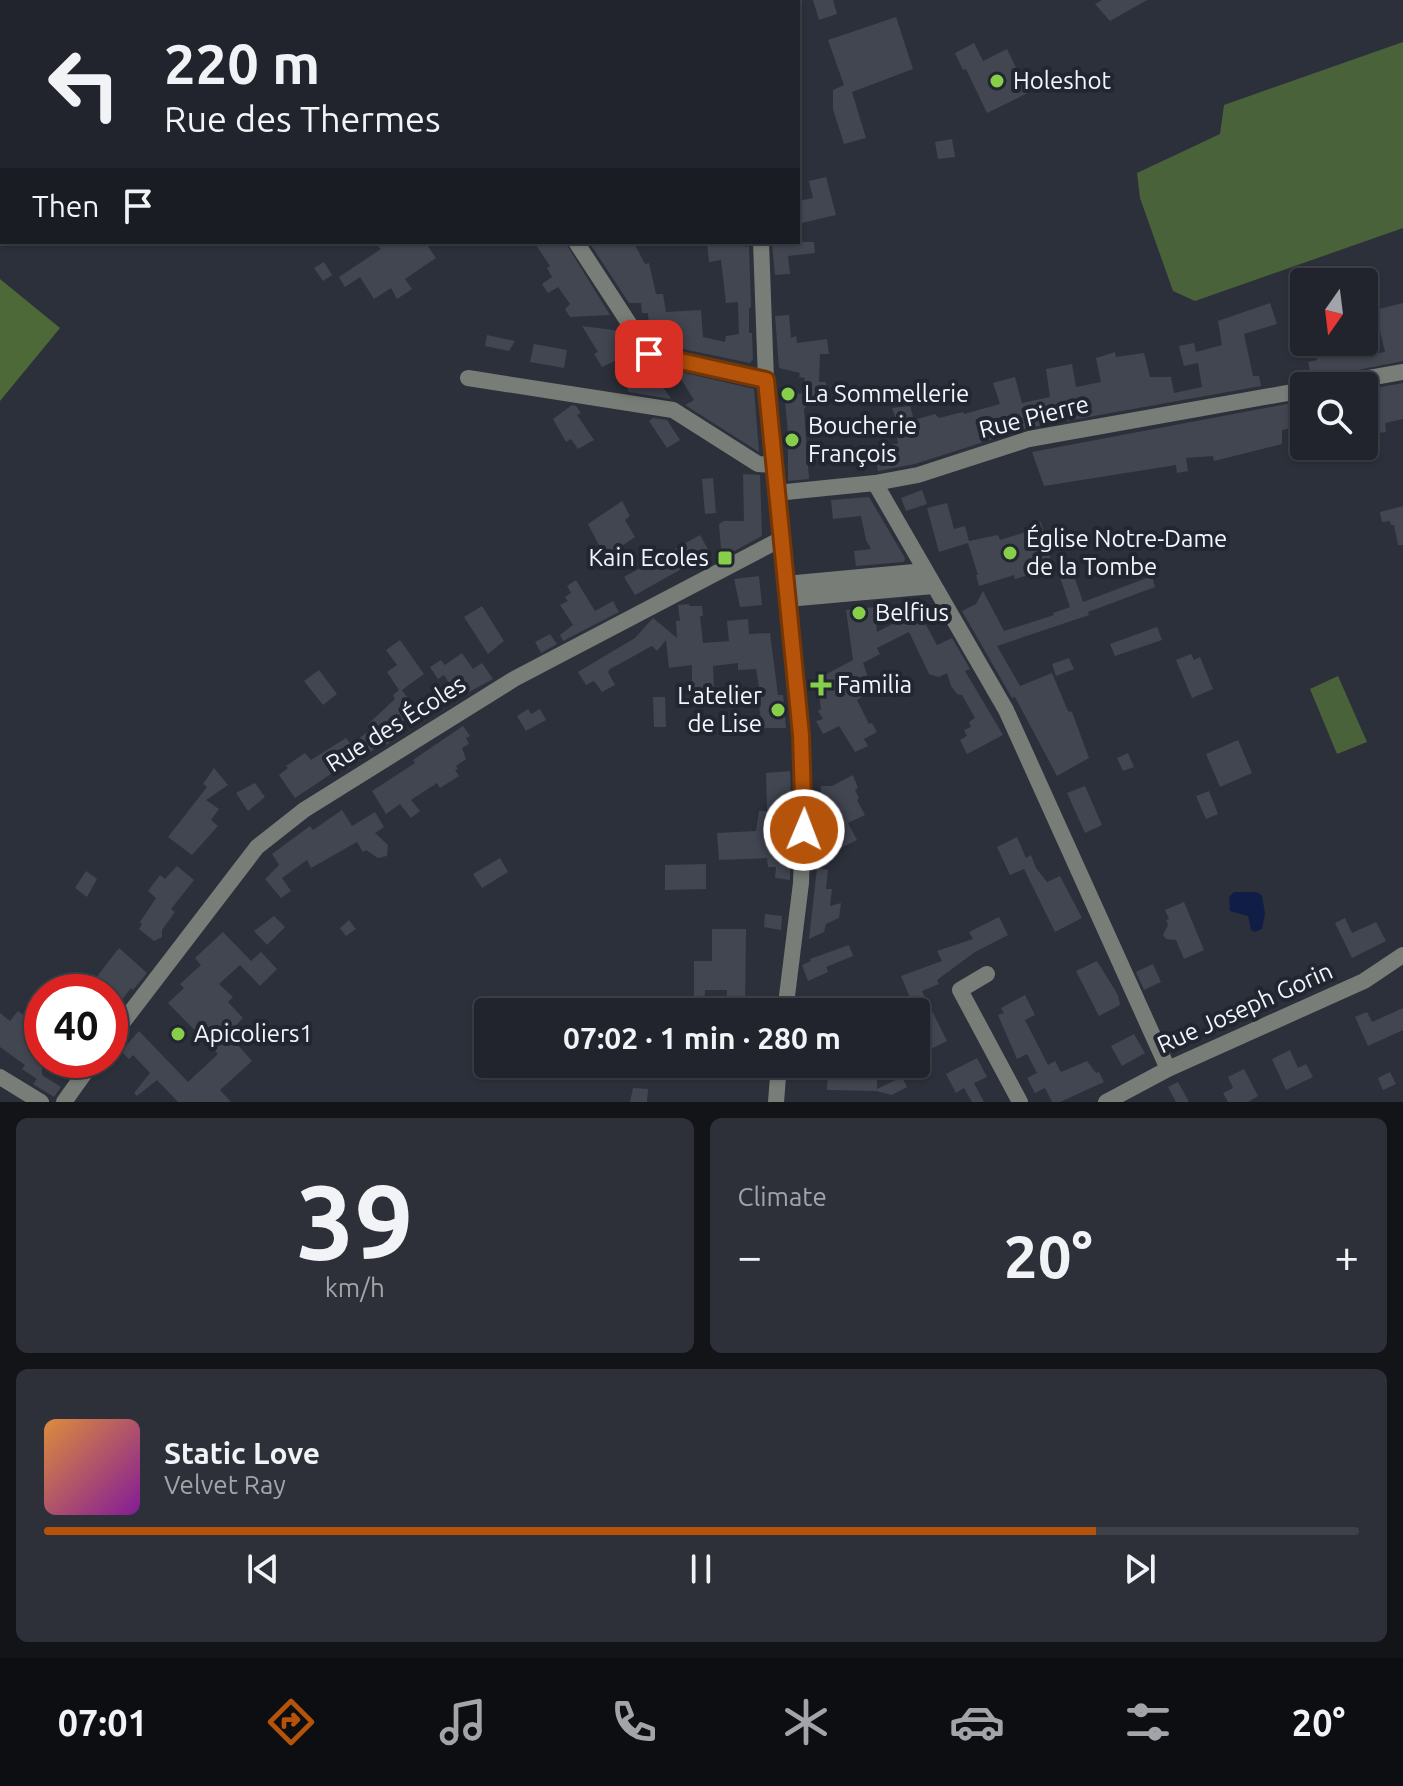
<!DOCTYPE html>
<meta charset="utf-8">
<style>
:root{--surface:#21242c;--page:#2d3038;--text:#f1f3f6;--muted:#a2a4a9;--line:#3e4148;--accent:#b45309}
body{margin:0;font-family:Ubuntu,sans-serif;background:var(--page);color:var(--text);height:100vh;display:flex;flex-direction:column;font-size:30px;white-space:nowrap}
*{box-sizing:border-box;margin:0}
p{font-size:26px;color:var(--muted)}
.icon{flex:none;width:44px;height:44px;fill:none;stroke:currentColor;stroke-width:2;stroke-linecap:round;stroke-linejoin:round}
.map{position:relative;height:1102px;overflow:hidden}
.drawer{display:flex;flex-direction:column;gap:16px;padding:16px;background:#121418;flex:1}
.drawer>*{flex:none}
.hud{position:absolute;left:0px;top:0px;width:800px;height:244px;box-shadow:0 2px 6px #0004,0 0 0 2px var(--line);background:#21242c;color:var(--text);overflow:hidden}
.needle{width:52px;rotate:194deg}
.controls{position:absolute;left:1290px;top:268px;display:grid;gap:16px}
.controls a{display:grid;place-items:center;width:88px;height:88px;border-radius:8px;background:var(--surface);box-shadow:0 2px 6px #0004,0 0 0 2px var(--line);font-size:40px}
.speed{position:absolute;left:24px;top:974px;display:flex;gap:16px;font-size:40px;font-weight:700;text-align:center}
.speed>*{display:grid;place-content:center;width:104px;height:104px;border-radius:50%;background:var(--surface);box-shadow:0 2px 6px #0004,0 0 0 2px var(--line);line-height:1}
.speed .limit{border:12px solid #d22;background:#fff;color:#111}
.pin{position:absolute;display:grid;place-items:center;width:68px;height:68px;color:#fff;margin:-34px;border-radius:16px;box-shadow:0 4px 12px #0006}
.me{position:absolute;width:88px;margin:-44px;rotate:1deg;stroke-linejoin:round;filter:drop-shadow(0 0 6px #0008)}
.turn{display:flex;align-items:center;gap:28px;height:168px;padding:0 32px;font-size:36px}
.turn .icon{width:104px;height:104px;stroke-width:2.5}
.turn b{display:block;font-size:56px;line-height:68px}
.then{display:flex;align-items:center;height:76px;padding:0 32px;background:#0003;gap:16px;font-size:30px}
.big{font-size:60px;font-weight:700;line-height:1.1}
.drawer .tile{flex:1;display:flex;flex-direction:column;justify-content:center;gap:12px;min-width:0;padding:0 28px;border-radius:12px;background:var(--page)}
.drawer .dial{align-items:center;gap:0}
.dial b{font-size:104px;line-height:1}
.song{display:flex;align-items:center;gap:24px}
.cover{width:96px;height:96px;border-radius:12px;background:linear-gradient(135deg,hsl(30 70% 55%),hsl(290 70% 35%))}
.played{height:8px;border-radius:4px;background:linear-gradient(90deg,var(--accent) 80%,var(--line) 80%)}
.keys{display:flex;justify-content:space-around;direction:ltr}
.heat{display:flex;justify-content:space-between;align-items:center;font-size:44px;direction:ltr}
.drawer .tiles{flex:1;display:grid;gap:16px;grid-template-columns:1fr 1fr}
.tile:last-child{grid-column:span 2}
.trip{position:absolute;left:474px;top:998px;width:456px;height:80px;border-radius:8px;background:var(--surface);box-shadow:0 2px 6px #0004,0 0 0 2px var(--line);font-weight:700;line-height:80px;text-align:center}
.tab-bar{display:flex;height:128px;justify-content:space-around;align-items:center;background:#0d0e12;color:var(--muted)}
.tab-bar .icon{width:56px;height:56px}
.tab-bar .active{color:var(--accent)}
.tab-bar b{font-size:36px;color:var(--text)}
.map>svg:first-child{display:block}
</style>
<div class="map">
<svg width="1403" height="1102" viewBox="0 0 1403 1102">
<rect width="100%" height="100%" fill="#2c303a"/>
<path fill="#4a6239" d="M1403,42V228L1195,301L1173,291L1140,198L1137,173L1220,134L1224,105Z
M1338,676L1367,742L1337,754L1310,689Z"/>
<path fill="#4d6938" d="M0,279L60,328L0,401Z"/>
<path fill="#101d47" d="M1234,892H1256L1262,895L1265,914L1262,929L1255,932L1251,930L1248,916L1230,911L1229,897Z"/>
<path fill="#424651" d="M813,0H833L837,14L819,20Z
M1102,0H1147L1110,21L1095,4Z
M896,17L913,69L852,92L866,138L844,144L833,109V90L844,85L828,40Z
M974,43L983,61L1007,49L1028,93L987,113L966,69L963,70L955,53Z
M952,139L955,157L938,159L935,142Z
M826,177L836,215L802,223L798,201L813,198L809,181Z
M384,242H425L436,258L405,279L412,289L397,299L391,288L374,299L360,277L345,287L339,277L381,249L378,246Z
M534,242H565L610,315L570,317L565,309L570,304L558,287L548,293L542,284L552,277L547,268L550,266Z
M589,242H629L630,245H635L645,264L649,263L656,294H663L666,312L701,310L703,337L725,342L726,336L739,334L738,302L726,303L721,260L709,262L707,242H744L745,247L749,246L751,307L749,308V333H752L753,359L750,363L659,344L649,327L648,313H642L641,303H629Z
M798,242H814L815,253L788,256L790,274L775,275L772,244Z
M324,262L332,275L323,281L314,268Z
M1270,303L1277,324L1244,334L1253,376H1259L1261,386L1027,428L915,464L878,471L875,451L894,448L893,444H898L897,438L902,436L892,408L910,406L914,420L935,414L939,418L963,412L964,414L1000,404L993,383L1015,377L1022,403L1050,397L1046,369L1072,364L1076,387L1101,382L1096,358L1115,352L1116,357L1144,353L1150,377H1171L1174,393L1202,387L1198,363L1184,366L1179,346L1194,343L1196,352L1222,345L1218,321Z
M1403,303V361L1312,379L1308,362L1317,360L1314,342H1359L1362,356L1385,352L1375,310Z
M789,315L791,338L796,336L797,343L827,339L829,354H820L819,382H826L827,396L814,397L804,409L809,479L788,481V433L784,390L801,394L805,378L799,377L800,373L779,368L775,316Z
M582,326L621,331L628,341L624,357L602,367L594,354L598,352Z
M487,335L515,341L509,351L485,346Z
M534,344L567,350L564,368L530,362Z
M642,362L649,365L671,399L629,392L627,390Z
M676,371L754,389L759,452L685,405L694,400Z
M1403,383V419L1385,423L1386,432L1364,435V390Z
M1292,403L1297,427L1282,430V444L1214,461L1213,456L1186,458L1188,471L1177,473L1176,465L1044,486L1032,452Z
M572,405L576,406L581,413L577,415L594,440L578,449L571,439L566,442L553,419Z
M653,418L667,420L680,440L667,448L649,421Z
M743,474L760,475L762,536L725,556L721,548L719,524L724,521H744Z
M713,478L716,513L705,514L702,479Z
M922,490L927,504L906,511L901,498Z
M869,497L905,558L904,562L856,566L854,551L871,549L866,540L861,516L833,519L831,500Z
M622,501L630,516L625,520L635,537L605,557L588,524Z
M947,503L954,529L965,526L969,541L998,535L1000,540L1029,531L1027,526L1041,522L1052,565L1031,571L1032,574L1015,579L1014,575L979,586L976,575H978L968,543L939,552L927,508Z
M1403,506V545H1398L1394,525H1391L1390,521L1382,522L1380,512Z
M700,535L710,553L635,595L624,577Z
M1070,564L1083,602L1152,576L1155,587L1088,612L1089,615L997,646L1020,686L1052,673L1068,711L1072,712L1089,758L1057,776L1015,697L1012,698L962,611L976,604L983,591L1004,631L1054,615L1053,613L1070,607L1057,568Z
M759,576L762,605L740,607L734,579Z
M576,580L595,611L613,601L619,612L563,641L560,635L573,625L560,605L568,601L565,597L571,593L567,586Z
M689,604L690,606H702L703,616H700L703,643L729,641L727,621L748,619L749,634L770,633L778,695H783L786,728H762L758,698H761L756,669L738,670V663L713,666L714,689L692,690V665L669,668L666,640L657,651L652,646L610,669L608,672L615,685L602,692L594,681L586,685L578,672L635,638L653,618L677,638L676,621H680L678,605Z
M932,604L939,616L925,623L937,645L952,638L970,669L965,671L1003,735L967,754L960,740L967,736L964,730L971,727L969,722L975,718L962,695L957,694L951,686L947,673L939,677L929,674L909,632L877,648L880,654L863,663L869,680L865,682L867,686L861,690L864,696L857,700L869,724L872,723L877,732L864,739L868,746L855,752L839,726L823,734L816,721L823,719L818,711L821,709L817,679L853,660L846,610L875,607L877,632Z
M482,606L504,641L488,654L464,617Z
M1157,627L1162,640L1115,656L1110,644Z
M550,634L557,644L541,653L535,642Z
M400,640L424,674L402,690L417,711L396,727L401,734L386,745L385,741L346,770L343,766L295,798L279,775L288,768L286,766L305,753L311,760L346,738L351,745L371,729L368,724L395,699L393,695L399,690L387,672L397,665L386,650Z
M462,653L473,669L482,663L493,679L458,698L444,675L438,679L430,667L441,660L445,665Z
M1191,654L1194,660L1200,657L1213,689L1192,698L1176,660Z
M1069,658L1074,669L1056,676L1052,664Z
M319,670L337,694L323,705L304,681Z
M653,697H665L666,727H654Z
M528,709L531,714L540,709L546,720L526,731L517,716Z
M463,726L470,736L466,738L469,744L462,748L466,759L456,766L458,769L455,770L459,776L440,788L437,783L411,800L420,811L411,818L400,804L386,814L372,791L415,763L413,760Z
M1238,740L1252,773L1220,787L1206,754Z
M1128,753L1134,767L1123,771L1117,758Z
M214,768L228,785L206,800L219,809L211,820L218,826L192,855L168,837L207,787L203,784Z
M790,771L792,820L790,880L775,878L776,867H768L767,858L719,860L717,833L756,831L759,811H767L766,773Z
M853,775L858,788L855,790L859,798L857,800L865,815L848,823L857,840L826,855L821,846L837,837L830,822H821V786H832Z
M255,783L265,797L248,811L236,793Z
M1085,786L1102,825L1085,833L1067,793Z
M1209,791L1218,814L1206,819L1196,796Z
M342,810L352,826L375,812L384,827L375,833L388,845L387,856L378,858L366,850L363,852L357,842L311,868L307,860L282,878L291,891L281,898L265,879L279,865L272,854L310,826L313,830Z
M1017,837L1026,858L1031,855L1036,868L1047,882L1060,876L1082,918L1055,932L1024,869L1010,875L997,847Z
M500,858L508,872L482,888L473,874Z
M706,864V889L665,890V865Z
M177,866L194,880L171,909L175,912L162,930V937L154,941L139,929L142,924L140,922L156,898L148,891L160,875L165,879Z
M817,868L828,870L826,889H832L830,906L841,903L839,918L826,924L824,932L809,939Z
M86,871L97,879L87,897L75,888Z
M1184,902L1204,950L1184,959L1176,940L1166,939L1163,935L1168,925L1166,920L1169,919L1165,910Z
M765,914L782,916L781,930L764,927Z
M274,916L285,927L267,945L254,931Z
M999,917L1008,935L975,952L937,980L939,984L922,991L947,1041L929,1050L921,1034L916,1036V1012L901,976L942,961L937,951L973,939L969,932Z
M1345,918L1352,933L1376,922L1386,941L1352,958L1335,923Z
M349,920L356,929L346,936L340,928Z
M712,929H746L745,1012H726L727,990H705L704,1012H694V961H712Z
M223,932L251,961L261,952L277,969L260,986L240,965L219,984L233,997L228,1002L243,1018L228,1034L252,1061L220,1090L231,1102H178L157,1080L137,1096L134,1093L150,1073L133,1055L129,1059L121,1051L139,1031L188,1082L218,1054L168,1003L184,988L180,984L201,965L195,958Z
M849,945L853,956L826,967L828,972L808,981L802,965L811,961L810,959Z
M119,948L147,973L133,990L131,988L110,1015V992H85Z
M1097,961L1118,995L1120,1005L1099,1016L1076,971Z
M1153,964L1161,982L1144,990L1136,972Z
M1025,995L1035,1015L1025,1020L1048,1065L1055,1061L1061,1072L1087,1061L1096,1073L1099,1072L1104,1082L1060,1102H1052L1045,1088L1035,1093L1027,1078L1037,1073L1027,1054L1017,1059L998,1015L1004,1013L1001,1008Z
M1403,1008V1030L1368,1046L1355,1017L1367,1012L1372,1022Z
M18,1011L42,1029V1075L61,1087L54,1097L33,1084L37,1079L22,1069L25,1065L0,1047V1013L10,1021Z
M1134,1034L1145,1053L1122,1066L1111,1046Z
M1290,1050L1298,1068L1306,1064L1313,1077L1286,1090L1272,1059Z
M977,1058L987,1077L974,1083L984,1102H972L964,1088L956,1093L946,1074Z
M828,1067L877,1071V1089L902,1077L907,1087L892,1095L876,1091L827,1090Z
M1244,1069L1258,1096L1248,1102H1228L1223,1093L1233,1088L1228,1077Z
M1390,1072L1396,1084L1383,1090L1378,1078Z
M1178,1082L1189,1102H1176L1168,1087Z
M633,1088L648,1089L647,1102H630Z"/>
<g fill="none" stroke-linecap="round" stroke-linejoin="round">
<path stroke="#797d77" stroke-width="16" d="M424,0L425,2
M752,0V2
M486,2L490,0
M576,242L649,354L766,380
M761,242L766,380L799,718L804,793L801,883L785,1012
M468,378L673,410L758,464L774,465
M1324,386L1403,372
M875,483L1006,710L1168,1069
M776,493L875,483L918,475L1029,439L1304,390
M785,584L925,571
M787,599L933,586
M987,974L960,990L1020,1102
M110,1039L257,847L304,810L514,679L781,539
M0,1077L41,1102
M64,1102L94,1060
M776,1102L779,1064
M1106,1102L1168,1069L1364,981L1403,955"/>
</g>
<g fill="none" stroke-linecap="round" stroke-linejoin="round">
<defs>
<path id="route" d="M649,354L766,380L801,735L804,830"/>
</defs>
<use href="#route" stroke="#753606" stroke-width="20"/>
<use href="#route" stroke="#b45309" stroke-width="14"/>
</g>
<g fill="#87cf4a" stroke="#222630" stroke-width="3">
<circle cx="997" cy="81" r="8"/>
<circle cx="788" cy="394" r="8"/>
<circle cx="792" cy="440" r="8"/>
<circle cx="1010" cy="553" r="8"/>
<rect x="717" y="550" width="16" height="16" rx="4"/>
<circle cx="859" cy="613" r="8"/>
<path d="M817 673h8v8h8v8h-8v8h-8v-8h-8v-8h8z"/>
<circle cx="778" cy="710" r="8"/>
<circle cx="178" cy="1034" r="8"/>
</g>
<g text-anchor="middle" stroke-width="8" stroke-linejoin="round" paint-order="stroke">
<g font-size="24" fill="#f2f5fc" stroke="#222630" text-anchor="start">
<text x="1013" y="89">Holeshot</text>
<text x="804" y="402">La Sommellerie</text>
<text x="808" y="434">Boucherie<tspan x="808" dy="28">François</tspan></text>
<text x="1026" y="547">Église Notre-Dame<tspan x="1026" dy="28">de la Tombe</tspan></text>
<text x="709" y="566" text-anchor="end">Kain Ecoles</text>
<text x="875" y="621">Belfius</text>
<text x="837" y="693">Familia</text>
<text x="762" y="704" text-anchor="end">L'atelier<tspan x="762" dy="28">de Lise</tspan></text>
<text x="194" y="1042">Apicoliers1</text>
</g>
<g font-size="24" fill="#f2f5fc" stroke="#222630">
<text transform="translate(1034 417) rotate(-14)" y="8">Rue Pierre</text>
<text transform="translate(396 724) rotate(-32)" y="8">Rue des Écoles</text>
<text transform="translate(1245 1008) rotate(-24)" y="8">Rue Joseph Gorin</text>
</g>
</g>
</svg>
<div class="controls">
<a><svg class="needle" viewBox="-14 -14 28 28"><path d="M0-13l5 13h-10z" fill="#e53935"/><path d="M0 13l5-13h-10z" fill="#a2a4a9"/></svg></a>
<a><svg class="icon" aria-label="search" viewBox="0 0 24 24"><circle cx="10" cy="10" r="6"/><path d="M15 15l6 6"/></svg></a>
</div>
<div class="speed"><div class="limit">40</div></div>
<div class="pin" style="left:649px;top:354px;background:#d93025"><svg class="icon" aria-label="arrive" viewBox="0 0 24 24"><path d="M6 21V4h12l-3 4 3 4H6"/></svg></div>
<svg class="me" style="left:804px;top:830px" viewBox="-20 -20 40 40"><circle r="17" fill="#b45309" stroke="#fff" stroke-width="3"/><path d="M0-11L8 9 0 5-8 9z" fill="#fff"/></svg>
<div class="trip">07:02 · 1 min · 280 m</div>
<div class="hud">
<div class="turn"><svg class="icon" aria-label="left" viewBox="0 0 24 24"><path d="M17 20v-9H6M10 6l-5 5 5 5"/></svg><div><b>220 m</b>Rue des Thermes</div></div>
<div class="then">Then<svg class="icon" aria-label="arrive" viewBox="0 0 24 24"><path d="M6 21V4h12l-3 4 3 4H6"/></svg></div>
</div>
</div>
<section class="drawer">
<div class="tiles">
<div class="tile dial"><b>39</b><p>km/h</p></div>
<div class="tile"><p>Climate</p>
<div class="heat"><a>−</a><b class="big">20°</b><a>+</a></div>
</div>
<div class="tile">
<div class="song"><i class="cover"></i><div><b>Static Love</b><p>Velvet Ray</p></div></div>
<div class="played"></div>
<div class="keys"><svg class="icon" aria-label="previous" viewBox="0 0 24 24"><path d="M18 5L8 12l10 7zM5 5v14"/></svg><svg class="icon" aria-label="pause" viewBox="0 0 24 24"><path d="M8 5v14M16 5v14"/></svg><svg class="icon" aria-label="next" viewBox="0 0 24 24"><path d="M6 5l10 7-10 7zM19 5v14"/></svg></div>
</div>
</div>
</section>
<nav class="tab-bar">
<b>07:01</b>
<svg class="icon active" aria-label="directions" viewBox="0 0 24 24"><path d="M12 3l9 9-9 9-9-9zM9 14v-3h6M13 9l2 2-2 2"/></svg>
<svg class="icon" aria-label="music" viewBox="0 0 24 24"><path d="M9 18V5l10-2v13"/><circle cx="6" cy="18" r="3"/><circle cx="16" cy="16" r="3"/></svg>
<svg class="icon" aria-label="phone" viewBox="0 0 24 24"><path d="M5 4h4l2 5-3 2q2 4 5 5l2-3 5 2v4C11 20 4 13 5 4z"/></svg>
<svg class="icon" aria-label="climate" viewBox="0 0 24 24"><path d="M12 3v18M4 7l16 10M4 17L20 7"/></svg>
<svg class="icon" aria-label="car" viewBox="0 0 24 24"><path d="M5 17H2v-5l4-1 3-4h7l3 4 3 1v5h-3M9 17h6M6 11h13"/><circle cx="7" cy="17" r="2"/><circle cx="17" cy="17" r="2"/></svg>
<svg class="icon" aria-label="filters" viewBox="0 0 24 24"><path d="M4 7h16M4 17h16"/><circle cx="9" cy="7" r="2"/><circle cx="15" cy="17" r="2"/></svg>
<b>20°</b>
</nav>
